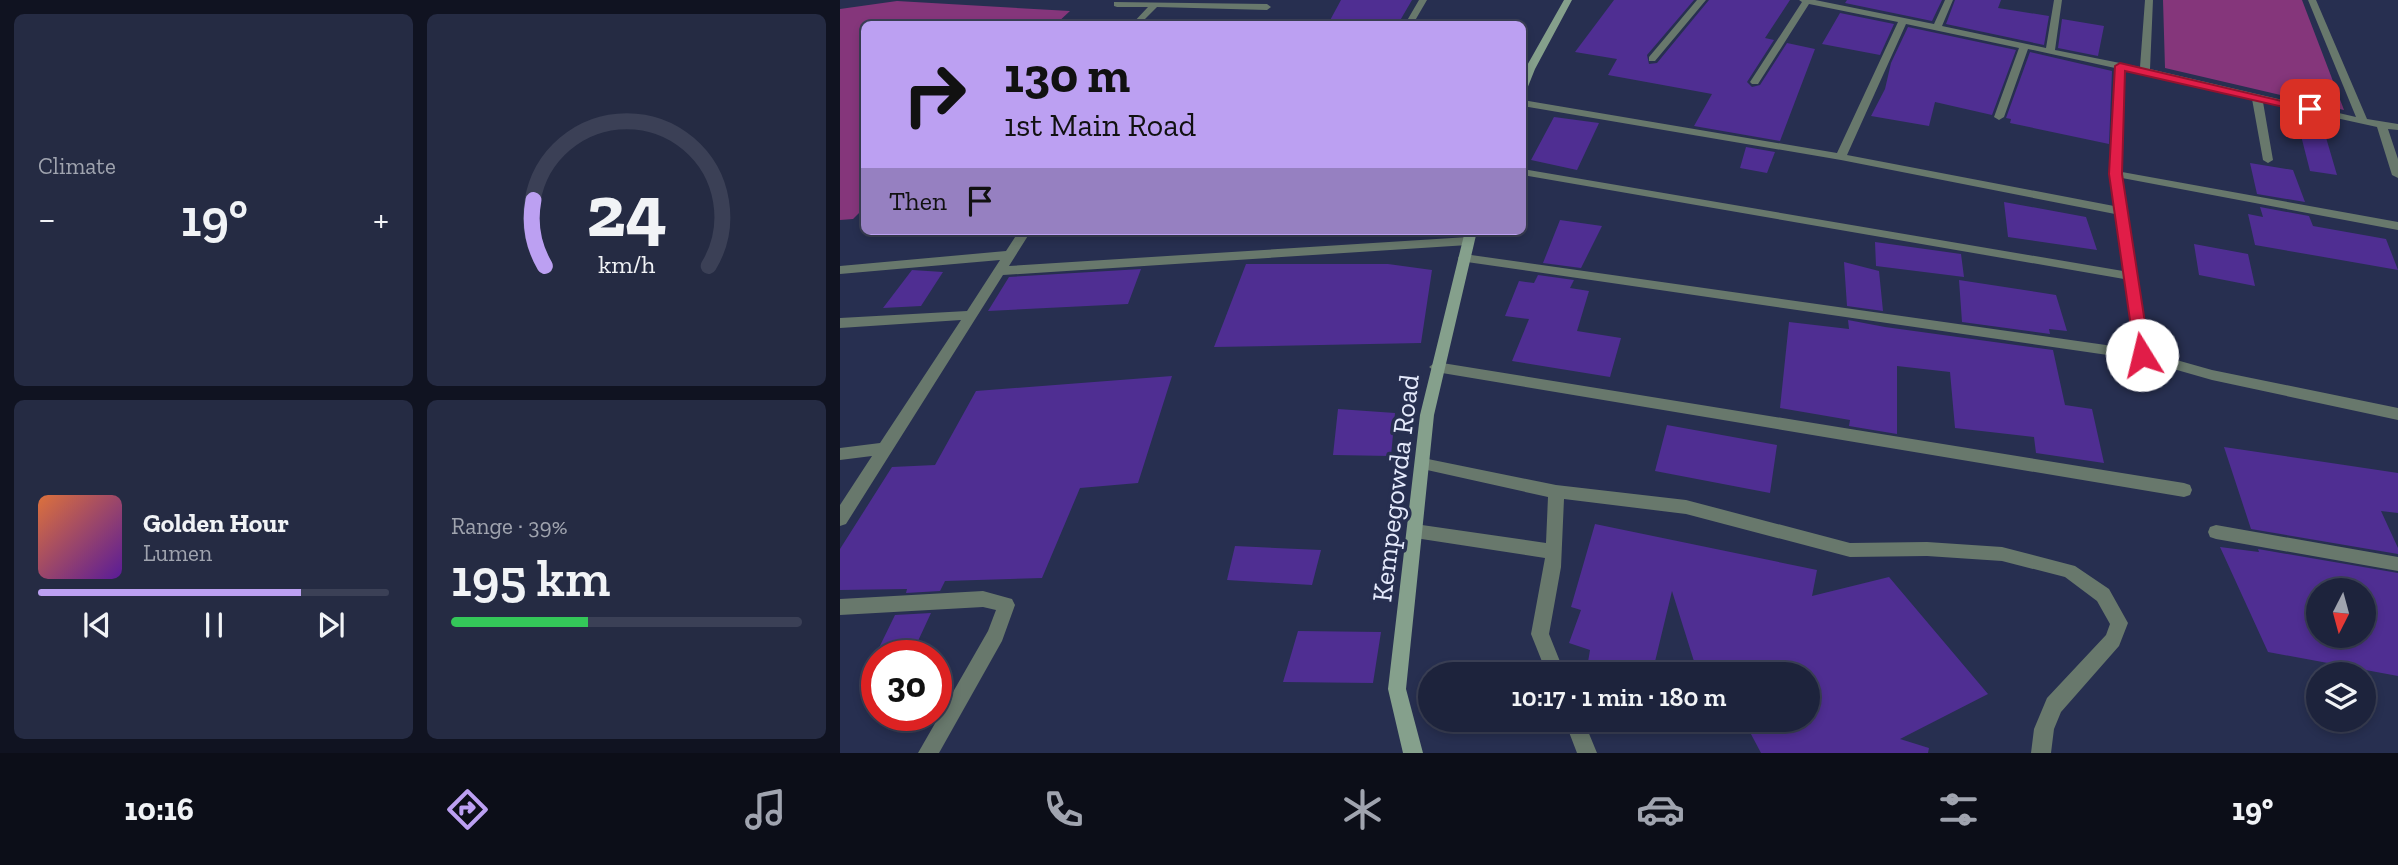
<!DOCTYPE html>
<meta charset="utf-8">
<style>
:root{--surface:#1d233c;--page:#252b43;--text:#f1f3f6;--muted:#a0a4af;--line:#3b4056;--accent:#bca0f2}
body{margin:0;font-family:"Zilla Slab",serif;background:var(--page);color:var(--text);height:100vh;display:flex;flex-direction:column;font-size:26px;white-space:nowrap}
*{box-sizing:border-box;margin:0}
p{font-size:23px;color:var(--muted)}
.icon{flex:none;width:38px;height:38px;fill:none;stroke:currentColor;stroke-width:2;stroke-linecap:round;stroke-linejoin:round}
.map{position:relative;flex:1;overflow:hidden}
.details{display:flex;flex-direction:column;gap:14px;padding:14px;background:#101321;width:840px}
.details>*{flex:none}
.guide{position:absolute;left:21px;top:21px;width:665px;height:214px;border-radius:10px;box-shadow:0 4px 10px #0003,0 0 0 2px var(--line);background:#bca0f2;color:#111;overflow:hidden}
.needle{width:46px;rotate:186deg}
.fabs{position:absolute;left:1466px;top:578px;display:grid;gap:14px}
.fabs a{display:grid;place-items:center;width:70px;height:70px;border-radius:50%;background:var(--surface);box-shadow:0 4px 10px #0003,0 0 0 2px var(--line);font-size:35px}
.speed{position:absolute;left:21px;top:640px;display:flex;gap:14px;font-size:35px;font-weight:700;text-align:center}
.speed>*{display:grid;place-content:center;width:91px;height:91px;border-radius:50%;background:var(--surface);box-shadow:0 4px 10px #0003,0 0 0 2px var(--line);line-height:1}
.speed .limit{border:10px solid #d22;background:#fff;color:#111}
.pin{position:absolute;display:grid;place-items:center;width:60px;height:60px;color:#fff;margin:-30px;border-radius:14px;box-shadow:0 4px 10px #0006}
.me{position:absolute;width:77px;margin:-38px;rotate:351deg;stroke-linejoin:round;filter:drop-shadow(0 0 5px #0008)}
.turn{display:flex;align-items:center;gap:24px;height:147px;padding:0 28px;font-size:32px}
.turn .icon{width:91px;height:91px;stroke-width:2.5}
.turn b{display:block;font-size:49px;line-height:60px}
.then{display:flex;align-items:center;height:66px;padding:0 28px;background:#0003;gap:14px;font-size:26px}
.big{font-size:52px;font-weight:600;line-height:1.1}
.details .widget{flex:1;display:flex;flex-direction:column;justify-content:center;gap:10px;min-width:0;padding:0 24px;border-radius:10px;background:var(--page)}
.details .dial{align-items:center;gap:0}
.dial svg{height:182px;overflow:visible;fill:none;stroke:var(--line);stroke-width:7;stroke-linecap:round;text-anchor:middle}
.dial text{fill:var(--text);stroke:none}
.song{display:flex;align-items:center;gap:21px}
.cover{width:84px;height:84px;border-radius:10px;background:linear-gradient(135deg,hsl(20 70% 55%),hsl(270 70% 35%))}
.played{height:7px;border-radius:4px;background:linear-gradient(90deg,var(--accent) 75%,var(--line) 75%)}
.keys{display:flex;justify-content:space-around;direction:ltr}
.heat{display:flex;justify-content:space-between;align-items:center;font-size:38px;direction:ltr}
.charge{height:10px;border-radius:5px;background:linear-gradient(90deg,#34c759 39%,var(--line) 0)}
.details .tiles{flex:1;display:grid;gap:14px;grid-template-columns:repeat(2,1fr)}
.trip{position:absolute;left:578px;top:662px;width:402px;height:70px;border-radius:35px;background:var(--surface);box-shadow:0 4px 10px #0003,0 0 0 2px var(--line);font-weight:600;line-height:70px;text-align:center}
.tabs{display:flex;height:112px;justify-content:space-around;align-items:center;background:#0c0e18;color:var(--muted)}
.tabs .icon{width:49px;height:49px}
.tabs .active{color:var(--accent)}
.tabs b{font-size:32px;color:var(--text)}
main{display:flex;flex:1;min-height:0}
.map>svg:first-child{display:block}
</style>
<main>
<section class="details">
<div class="tiles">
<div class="widget"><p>Climate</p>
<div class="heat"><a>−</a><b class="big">19°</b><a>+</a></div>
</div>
<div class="widget dial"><svg viewBox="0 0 100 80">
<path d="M14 69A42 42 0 1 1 86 69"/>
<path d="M14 69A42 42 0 0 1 9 40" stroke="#bca0f2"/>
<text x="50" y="56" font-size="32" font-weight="700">24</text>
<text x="50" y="72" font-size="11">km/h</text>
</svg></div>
<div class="widget">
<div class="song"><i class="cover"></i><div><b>Golden Hour</b><p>Lumen</p></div></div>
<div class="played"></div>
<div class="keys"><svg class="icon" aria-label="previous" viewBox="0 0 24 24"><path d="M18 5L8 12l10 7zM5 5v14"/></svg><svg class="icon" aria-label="pause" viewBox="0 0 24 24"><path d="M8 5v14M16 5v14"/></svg><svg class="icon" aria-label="next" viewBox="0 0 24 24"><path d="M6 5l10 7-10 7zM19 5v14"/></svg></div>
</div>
<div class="widget"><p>Range · 39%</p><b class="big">195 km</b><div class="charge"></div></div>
</div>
</section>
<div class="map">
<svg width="1558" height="753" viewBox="0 0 1558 753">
<rect width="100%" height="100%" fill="#272f50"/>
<path fill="#85367b" d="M1323,0H1462L1504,110L1325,68Z
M57,1L230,11L216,24H24V208L13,219L0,220V9Z"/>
<path fill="#4f2e92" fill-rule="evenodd" d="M501,0H572L558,24H488Z
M774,0H854L807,55L809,64L817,63L869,0H950L925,38L934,40L907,82L912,87L920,85L947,43L975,49L940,141L854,126L872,94L768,75L777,59L735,52Z
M1007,0H1102L1092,21L1005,3Z
M1115,0H1161L1158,8L1209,16L1204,45L1106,24Z
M1000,13L1054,24L1040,55L982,44Z
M1222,19L1264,26L1258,56L1218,48Z
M1068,27L1176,50L1152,115L1095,102L1089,126L1031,116L1045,89L1051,63Z
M1190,52L1272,71L1269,144L1170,123L1171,119L1166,118Z
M1470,82L1477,105L1452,99L1449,87Z
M1455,112L1480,117L1497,175L1470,171Z
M714,117L759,123L737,170L691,160Z
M906,147L935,152L927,173L900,168Z
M1410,163L1453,170L1465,202L1417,194Z
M1164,202L1246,217L1257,250L1168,237Z
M1420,207L1469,216L1473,226L1546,239L1558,270L1415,245L1408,214L1423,217Z
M720,220L762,226L741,268L703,263Z
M1035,242L1121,254L1124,277L1036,266Z
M1354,244L1408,254L1415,286L1359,275Z
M1004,262L1039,271L1043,311L1007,306Z
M406,264H548L592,270L581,343L374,347Z
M301,269L288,304L148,311L169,277Z
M72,270L103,272L81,306L43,308Z
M698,275L734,280L730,288L749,291L737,331L781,338L770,377L672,361L689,319L665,316L679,281L694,283Z
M1119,280L1216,295L1227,331L1209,329L1210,334L1122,322Z
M1008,320L1045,327L1213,350L1225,405L1252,409L1264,463L1196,453L1194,437L1115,428L1110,372L1057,366V434L1009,426L1010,420L940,408L949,322L1009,329Z
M332,376L298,483L240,488L202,578L105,581L100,591L66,593L67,589L0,590V549L52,467L95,465L136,391Z
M498,409L555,413L551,456L493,455Z
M827,425L937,445L930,493L815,471Z
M1384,447L1558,473V513L1541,511L1558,548V554L1411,529Z
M755,524L977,570L972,596L1049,577L1148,694L1060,739L1089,748L1088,753H921L903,719H968V674H858L832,591L812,674H746L750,650L729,643L741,610L731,607Z
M395,546L481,550L472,585L387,580Z
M1380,547L1419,552L1418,549L1558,573V676L1428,652ZM1479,590H1524V635H1479Z
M91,613L71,656H35L55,615Z
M458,631L541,632L533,683L443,682Z"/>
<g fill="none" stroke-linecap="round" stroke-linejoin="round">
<path fill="#68786c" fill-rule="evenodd" d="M579,0H587L573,24H565Z
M857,0H866L815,61H809V57Z
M959,0H975L1094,24L1105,0H1113L1102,26L1206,48L1214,0H1222L1215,50L1300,67L1305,0H1313L1310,69L1516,117L1468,0H1476L1527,119L1558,124V130L1548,129L1558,159V178L1552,175L1537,127L1423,102L1433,160L1428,163L1423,160L1412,99L1285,70L1282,172L1558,222V230L1282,178L1308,352L1372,370L1558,408V420L1372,380L1302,360L620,261L618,258L620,255L624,254L1294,349L1284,279L682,175V169L1283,271L1275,214L1001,160L682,106V100L997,153L1058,22L969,4L918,84H912L910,82L962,2ZM1066,24L1179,48L1154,117L1159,120L1164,117L1188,49L1275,68L1270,174L1274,206L1007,155Z
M274,2L427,4L431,7L427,10L317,7L300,24H292L308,7H277L274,6Z
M352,19L413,21L417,24H349L348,22Z
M179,231H191L169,266L628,237L634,241L628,245L163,275L6,524L0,526V505L32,456L0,460V448L40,443L121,320L0,328V318L127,311L160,260L0,274V266L166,251Z
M596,362L1344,483L1350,485L1352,490L1350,495L1344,497L596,372L589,367Z
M583,458L716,485L846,500L1010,543L1087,542L1162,547L1235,566L1269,589L1288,623L1279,646L1221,712L1214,729L1211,753H1191L1194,729L1207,698L1266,635L1270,624L1257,601L1225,577L1162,561L1087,556L1010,557L846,514L724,499L721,567L709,634L725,674H707L691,634L705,558L575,538L569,536L567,531L569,526L575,524L706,543L708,497L578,468L575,464L578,460Z
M1376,525L1558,557V571L1376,539L1370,537L1368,532L1370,527Z
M143,591L172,599L175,605L162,641L99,753H78L148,631L156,610L143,607L0,615V599Z
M724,719H743L757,753H737Z"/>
<path fill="#85a08c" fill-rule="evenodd" d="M724,0H732L695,69L687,89L682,92V76L685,69Z
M625,231H637L594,415L566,689L583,753H563L548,689L580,415Z"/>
</g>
<path fill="#e11d48" stroke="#92132f" stroke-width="2" d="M1280,63L1476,109L1470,113L1285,71L1282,174L1310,355L1302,360L1295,355L1269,174L1275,66Z"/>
<g text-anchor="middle" stroke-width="7" stroke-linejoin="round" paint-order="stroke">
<g font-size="28" fill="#e5eafc" stroke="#272f50">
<text transform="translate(555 488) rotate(-83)" y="10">Kempegowda Road</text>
</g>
</g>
</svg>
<div class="fabs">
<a><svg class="needle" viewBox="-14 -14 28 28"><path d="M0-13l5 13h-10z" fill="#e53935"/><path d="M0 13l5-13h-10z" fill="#a0a4af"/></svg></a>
<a><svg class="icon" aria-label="layers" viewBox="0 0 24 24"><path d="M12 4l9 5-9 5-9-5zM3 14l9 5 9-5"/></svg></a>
</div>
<div class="speed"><div class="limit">30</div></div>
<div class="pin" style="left:1470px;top:109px;background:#d93025"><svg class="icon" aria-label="arrive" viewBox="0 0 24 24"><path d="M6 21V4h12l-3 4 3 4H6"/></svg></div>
<svg class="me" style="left:1302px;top:355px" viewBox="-20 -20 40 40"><circle r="19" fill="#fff"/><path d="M0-13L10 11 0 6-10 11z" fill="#e11d48"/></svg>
<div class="trip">10:17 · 1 min · 180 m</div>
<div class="guide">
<div class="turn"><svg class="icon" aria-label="right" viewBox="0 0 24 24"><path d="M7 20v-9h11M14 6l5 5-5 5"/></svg><div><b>130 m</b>1st Main Road</div></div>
<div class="then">Then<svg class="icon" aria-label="arrive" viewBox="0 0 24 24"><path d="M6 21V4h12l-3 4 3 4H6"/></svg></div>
</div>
</div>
</main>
<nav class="tabs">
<b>10:16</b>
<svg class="icon active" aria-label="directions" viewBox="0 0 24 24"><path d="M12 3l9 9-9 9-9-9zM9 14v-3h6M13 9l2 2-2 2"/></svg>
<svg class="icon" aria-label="music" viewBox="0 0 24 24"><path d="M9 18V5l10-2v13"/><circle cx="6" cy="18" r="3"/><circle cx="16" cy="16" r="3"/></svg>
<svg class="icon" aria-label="phone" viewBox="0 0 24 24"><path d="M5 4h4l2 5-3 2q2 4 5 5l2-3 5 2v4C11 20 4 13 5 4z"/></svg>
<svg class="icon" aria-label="climate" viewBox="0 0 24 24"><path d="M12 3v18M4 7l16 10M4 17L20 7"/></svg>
<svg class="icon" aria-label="car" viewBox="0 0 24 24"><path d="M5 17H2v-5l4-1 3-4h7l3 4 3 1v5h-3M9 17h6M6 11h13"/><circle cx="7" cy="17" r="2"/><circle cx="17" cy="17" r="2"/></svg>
<svg class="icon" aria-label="filters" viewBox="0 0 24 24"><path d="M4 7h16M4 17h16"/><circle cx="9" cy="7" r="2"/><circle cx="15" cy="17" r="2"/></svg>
<b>19°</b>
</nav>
